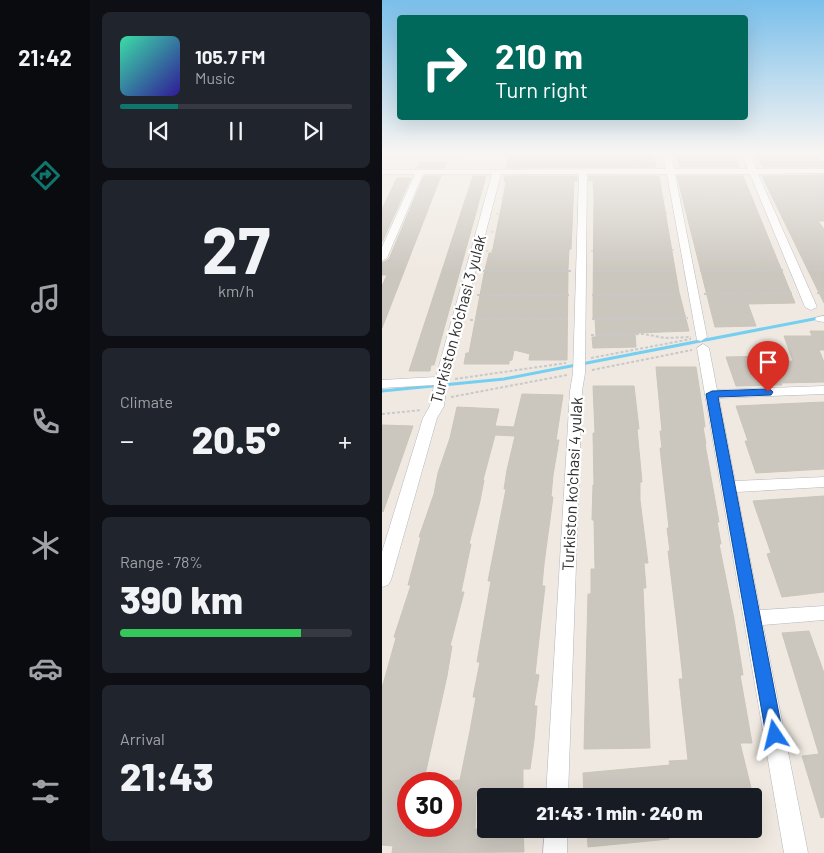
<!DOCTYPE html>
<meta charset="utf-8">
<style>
:root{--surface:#171b24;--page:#20242c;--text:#f1f3f6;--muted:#9ea1a6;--line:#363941;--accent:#0f766e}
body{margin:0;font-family:Barlow,sans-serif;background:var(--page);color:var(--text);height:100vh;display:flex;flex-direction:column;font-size:19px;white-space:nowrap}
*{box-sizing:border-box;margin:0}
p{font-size:16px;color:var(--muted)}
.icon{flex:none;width:28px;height:28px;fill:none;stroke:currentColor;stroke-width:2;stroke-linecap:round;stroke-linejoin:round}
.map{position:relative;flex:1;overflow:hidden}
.drawer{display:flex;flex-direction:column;gap:12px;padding:12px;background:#0d0f14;width:292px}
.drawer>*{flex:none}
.top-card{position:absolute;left:15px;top:15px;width:351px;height:105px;border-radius:5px;box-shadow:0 5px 20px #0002;background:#00695c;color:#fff;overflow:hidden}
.speed{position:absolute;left:15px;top:772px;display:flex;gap:10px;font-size:25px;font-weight:700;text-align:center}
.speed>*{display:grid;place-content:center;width:65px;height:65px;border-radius:50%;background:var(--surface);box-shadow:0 5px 20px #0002;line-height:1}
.speed .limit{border:8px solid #d22;background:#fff;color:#111}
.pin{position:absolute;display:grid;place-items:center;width:42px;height:42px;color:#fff;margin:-51px -21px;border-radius:50% 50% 50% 0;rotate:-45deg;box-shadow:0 0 5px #0007}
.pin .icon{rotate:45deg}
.me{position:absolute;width:55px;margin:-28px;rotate:350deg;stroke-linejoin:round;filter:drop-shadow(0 0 4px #0008)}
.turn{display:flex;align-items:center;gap:18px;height:105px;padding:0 15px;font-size:22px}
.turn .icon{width:65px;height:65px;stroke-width:2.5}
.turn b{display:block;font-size:35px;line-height:42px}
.big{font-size:38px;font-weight:800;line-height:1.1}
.drawer .tile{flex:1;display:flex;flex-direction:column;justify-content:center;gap:8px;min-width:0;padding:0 18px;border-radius:8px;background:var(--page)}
.drawer .dial{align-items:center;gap:0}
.dial b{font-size:65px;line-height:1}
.song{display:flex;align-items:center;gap:15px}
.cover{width:60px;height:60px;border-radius:8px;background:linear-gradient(135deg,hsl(160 70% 55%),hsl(250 70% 35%))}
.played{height:5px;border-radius:2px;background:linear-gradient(90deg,var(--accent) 25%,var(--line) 25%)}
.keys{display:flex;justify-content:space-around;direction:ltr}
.heat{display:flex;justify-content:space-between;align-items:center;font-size:28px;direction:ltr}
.charge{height:8px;border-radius:4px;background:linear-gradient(90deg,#34c759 78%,var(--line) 0)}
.trip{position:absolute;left:95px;top:788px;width:285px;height:50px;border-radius:5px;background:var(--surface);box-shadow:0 5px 20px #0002;font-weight:800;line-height:50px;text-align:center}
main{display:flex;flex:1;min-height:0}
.menu{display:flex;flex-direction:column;width:90px;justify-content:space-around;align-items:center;background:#090b0e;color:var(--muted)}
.menu .icon{width:35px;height:35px}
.menu .on{color:var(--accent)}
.menu b{font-size:22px;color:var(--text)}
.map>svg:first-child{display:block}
</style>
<main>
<nav class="menu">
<b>21:42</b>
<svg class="icon on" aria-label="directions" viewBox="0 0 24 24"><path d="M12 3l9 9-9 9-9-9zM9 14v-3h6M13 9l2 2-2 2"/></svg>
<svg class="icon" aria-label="music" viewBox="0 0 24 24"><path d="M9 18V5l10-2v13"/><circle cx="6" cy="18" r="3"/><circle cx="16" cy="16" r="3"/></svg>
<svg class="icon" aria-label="phone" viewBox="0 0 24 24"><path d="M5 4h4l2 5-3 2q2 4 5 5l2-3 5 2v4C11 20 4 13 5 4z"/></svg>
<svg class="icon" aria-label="climate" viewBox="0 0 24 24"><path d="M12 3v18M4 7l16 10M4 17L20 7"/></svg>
<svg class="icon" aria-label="car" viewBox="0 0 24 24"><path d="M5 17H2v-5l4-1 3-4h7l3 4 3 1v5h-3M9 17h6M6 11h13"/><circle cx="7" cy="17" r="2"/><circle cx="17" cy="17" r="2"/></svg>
<svg class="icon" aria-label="filters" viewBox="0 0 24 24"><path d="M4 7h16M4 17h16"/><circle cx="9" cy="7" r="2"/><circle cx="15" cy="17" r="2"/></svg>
</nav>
<section class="drawer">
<div class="tile">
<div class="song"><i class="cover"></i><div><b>105.7 FM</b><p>Music</p></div></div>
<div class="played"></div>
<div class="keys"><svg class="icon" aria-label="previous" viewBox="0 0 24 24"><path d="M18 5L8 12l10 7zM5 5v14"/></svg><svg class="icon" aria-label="pause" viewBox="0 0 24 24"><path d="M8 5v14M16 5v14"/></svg><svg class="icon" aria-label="next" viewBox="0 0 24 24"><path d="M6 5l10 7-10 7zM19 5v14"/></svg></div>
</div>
<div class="tile dial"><b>27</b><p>km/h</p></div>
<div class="tile"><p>Climate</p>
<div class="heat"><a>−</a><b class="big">20.5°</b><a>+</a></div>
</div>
<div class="tile"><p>Range · 78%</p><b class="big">390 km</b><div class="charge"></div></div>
<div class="tile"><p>Arrival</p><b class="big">21:43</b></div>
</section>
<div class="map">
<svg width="442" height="853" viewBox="0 0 442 853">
<rect width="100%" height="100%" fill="#efe9e1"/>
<path fill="#e3e1e8" d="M0,154H35L30,168H0Z
M37,154H87L81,167L31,168Z"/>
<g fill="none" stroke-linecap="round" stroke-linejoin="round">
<path stroke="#75cff0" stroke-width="3" d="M0,391L122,379L437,318"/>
</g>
<path fill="#cbc7bf" stroke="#cbc5ba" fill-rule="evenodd" d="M127,154H271L274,167L124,168Z
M294,154H351L357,167H298Z
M374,154H435L442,163V167H381Z
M38,162H65L62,168H35Z
M442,175V221H436L442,229V303L380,176Z
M42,176H59L0,328V286L5,275H0V263L7,259Z
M91,176H104L52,365H49L48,371H27Z
M123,176H195V181H192L189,249H187L186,269L185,360H147L148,354L132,350L130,360L127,361V364H82L84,353H87L102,274L107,253H110L121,199L124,181H122Z
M207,176H277L297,292L307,331L253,333L254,347L211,348L210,337H214L213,318H211V308L212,199L211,180L207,181Z
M295,176H361L413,303L366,304L374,326L333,327Z
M15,178H29L0,242V209Z
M428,331H442V350H437L442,362V382L399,383L400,385L354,386L344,357L388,356L390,362L411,361L402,336H430Z
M274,367H314L321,412L323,427H321L324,444H323L337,522H335L339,544H337L352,619L361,675H358L370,743H358L371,796H202L201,773L288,765L287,761L306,760L297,679H301L295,625L286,551H288L285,528H287L278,448H280L278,431H280Z
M211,386H252L257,429H255L260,482H258V500L266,563H262L264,588H261L268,748L202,749L206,594H209V569H213L212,520H210L211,485H212L211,433H213Z
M140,394L181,395L174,440H177L171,475L169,497H171L162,564L160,586H163L153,674L157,675L152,706H155L152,740L148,769H141V796H94L93,829H141L142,852L10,853L11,846L0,845V688L14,638L12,637L29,585H26L39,537H37L52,494L56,473L68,438L75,407L117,409L113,426L132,427ZM113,435L133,436L125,470L122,489H124L106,581H109L95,662H98L91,697H94L88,731L78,780L69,781V826H26V784H41L65,676L70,646H68L82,592H79L89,544H87L98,501L102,480H101Z
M442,402V469L374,473L363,441H366L354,406Z
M0,425L31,426L1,512L0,511Z
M442,496V592L400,597L385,554L389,553L371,501Z
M427,631L442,673V817L439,818L420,756L437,754L400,633Z
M205,829H285L287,839L206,847Z"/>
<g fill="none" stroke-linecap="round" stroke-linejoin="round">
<defs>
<path id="minor" d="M281,154H289L292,169H366L360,154H368L374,169H442V173L376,174L435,307L429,310L423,307L368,174H293L325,337L319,341L315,340L285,174H205L203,373L200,391L186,796H164L188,391L191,373L197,174H119L65,381L62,406L55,418L9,580L6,585L0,587V552L41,418L48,406L52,385L0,388V380L54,377L110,174H41L5,258L0,261V247L33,174H0V170L284,169Z
M442,316V322L435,321L433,319L435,317Z
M321,344L327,348L335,390L442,386V394L337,398L353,481L442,477V487L355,492L378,610L442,606V620L381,625L426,853H402L315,348Z
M163,829H185V853H161Z"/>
</defs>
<use href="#minor" stroke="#b4b7c1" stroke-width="1"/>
<path stroke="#c9c9c9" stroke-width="1" stroke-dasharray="2.5 2" stroke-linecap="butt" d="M223,154V164
M258,154L259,164
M152,163L154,154
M187,164L188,154
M431,181H442
M122,182H150
M212,182H280
M299,182H365
M182,183L190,182
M391,196H442
M304,197H372
M119,198H192
M211,198L284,197
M306,213H377
M399,213H442
M114,214H189
M211,214L287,213
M407,230H442
M212,231H289
M309,231L384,230
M109,232L189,231
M314,250H392
M416,250H442
M104,251H189
M209,251L292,250"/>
<path stroke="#c9c9c9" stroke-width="2" stroke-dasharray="3 2" stroke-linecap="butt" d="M426,270H442
M101,271H189
M211,271H296
M318,271L401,270
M435,293H442
M322,294L410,293
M95,295H187
M210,295L300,294
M210,319L306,318
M88,320L186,319
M209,335L262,334L283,338L309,337
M209,358L309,339
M210,370L310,350
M73,379L184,363
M69,397L185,375
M0,414L39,410"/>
<use href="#minor" fill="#fff" fill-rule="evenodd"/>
</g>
<linearGradient id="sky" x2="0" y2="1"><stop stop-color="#7abfeb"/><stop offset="0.56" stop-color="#f8f5f2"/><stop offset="1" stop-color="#f8f5f2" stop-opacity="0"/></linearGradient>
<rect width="442" height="273" fill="url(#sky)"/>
<path fill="#1a73e8" stroke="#114b97" d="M386,389L389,390L391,392L389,395L336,397L401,735L399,741L393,743L387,741L384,735L324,394L330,391Z"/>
<g text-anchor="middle" stroke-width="4.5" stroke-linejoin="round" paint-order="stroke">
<g font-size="16" fill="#2e2e2e" stroke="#fff">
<text transform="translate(76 319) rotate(-75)" y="6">Turkiston ko'chasi 3 yulak</text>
<text transform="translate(190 484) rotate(-87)" y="6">Turkiston ko'chasi 4 yulak</text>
</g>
</g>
</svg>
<div class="speed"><div class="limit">30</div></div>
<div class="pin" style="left:386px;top:392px;background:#d93025"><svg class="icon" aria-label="arrive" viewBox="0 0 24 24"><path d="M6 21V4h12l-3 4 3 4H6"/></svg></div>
<svg class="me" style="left:393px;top:735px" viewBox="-20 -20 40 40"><path d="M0-17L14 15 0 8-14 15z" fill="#1a73e8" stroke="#fff" stroke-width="4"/></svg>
<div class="trip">21:43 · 1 min · 240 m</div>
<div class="top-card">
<div class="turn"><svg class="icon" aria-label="right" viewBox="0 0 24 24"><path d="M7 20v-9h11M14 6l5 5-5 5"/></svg><div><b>210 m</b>Turn right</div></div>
</div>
</div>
</main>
